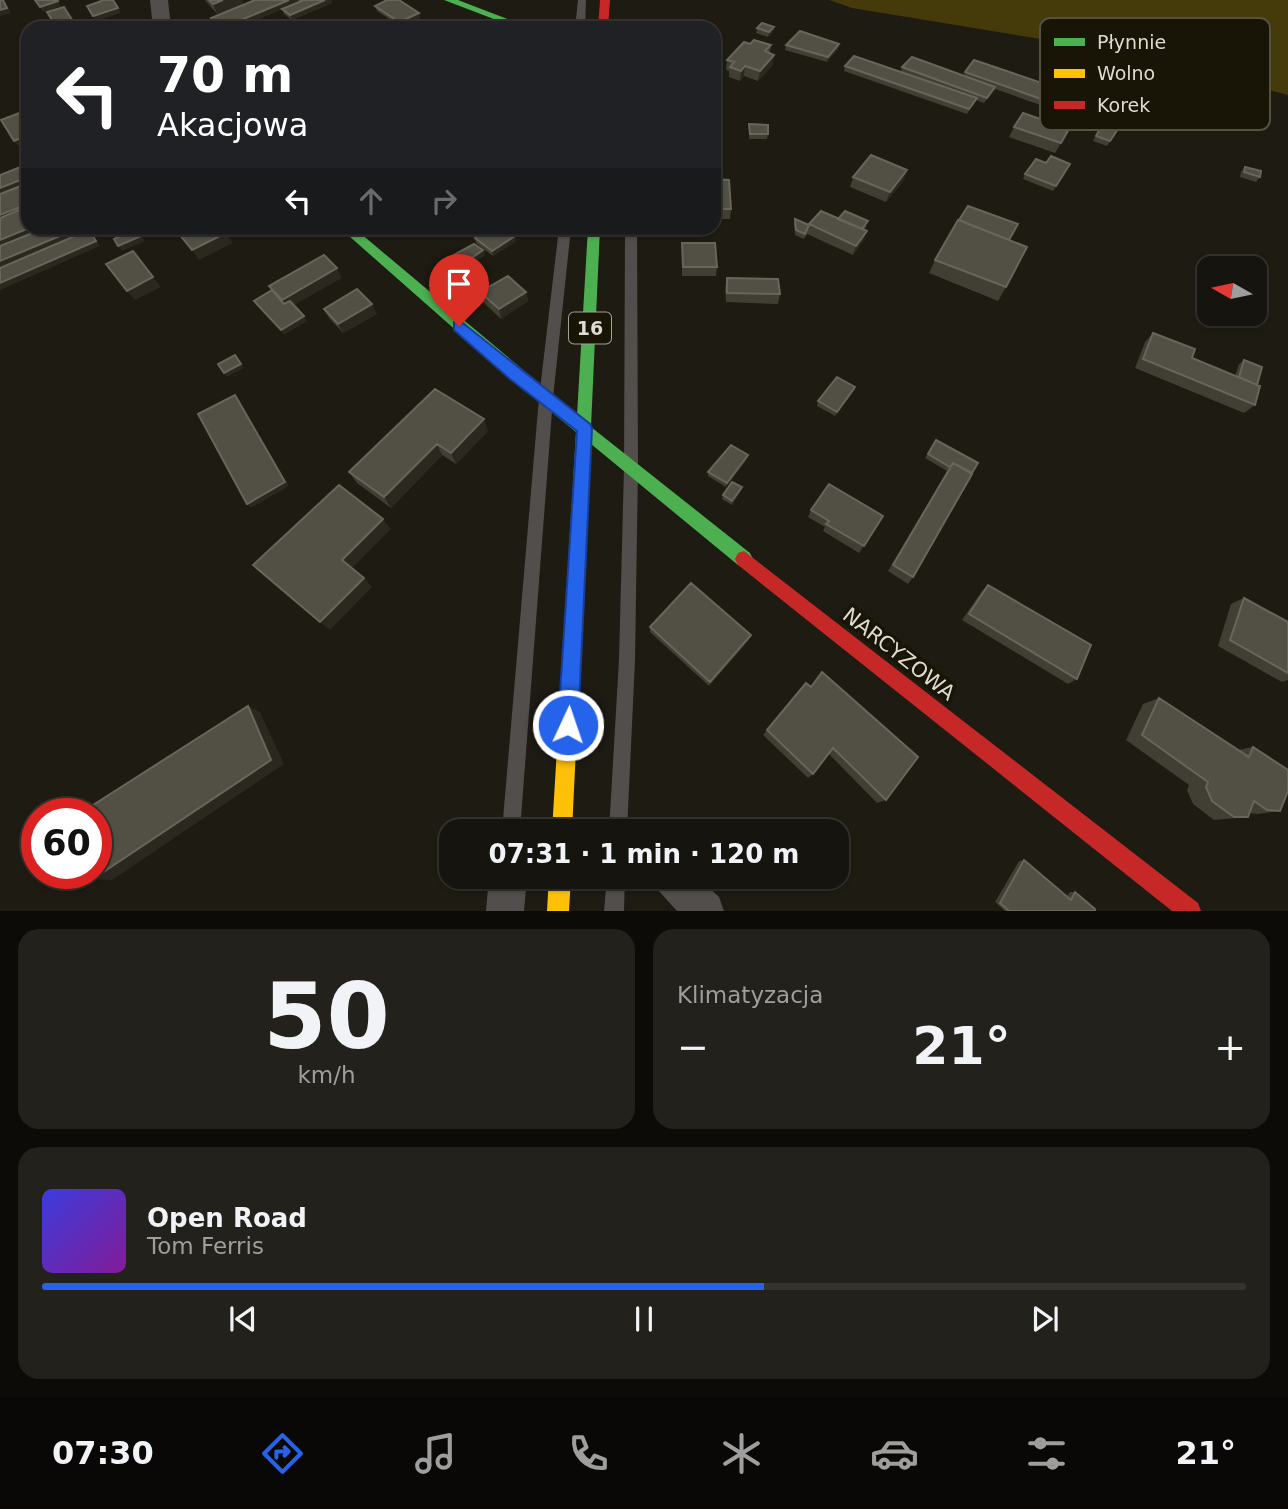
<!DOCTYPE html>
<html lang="pl">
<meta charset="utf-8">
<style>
:root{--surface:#16140e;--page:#23211c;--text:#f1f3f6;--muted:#9e9e9e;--line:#35332e;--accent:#2563eb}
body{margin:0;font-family:"DejaVu Sans",sans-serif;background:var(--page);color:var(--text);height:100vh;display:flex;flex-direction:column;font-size:26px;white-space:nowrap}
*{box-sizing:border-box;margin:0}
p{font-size:23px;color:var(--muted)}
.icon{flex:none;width:38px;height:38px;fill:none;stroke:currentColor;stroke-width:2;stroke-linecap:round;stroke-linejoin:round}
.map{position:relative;height:911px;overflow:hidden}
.panel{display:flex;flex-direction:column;gap:18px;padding:18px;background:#0c0b08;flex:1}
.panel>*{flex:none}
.guide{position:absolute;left:21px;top:21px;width:700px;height:214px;border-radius:21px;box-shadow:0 2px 5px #0004,0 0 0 2px var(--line);background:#202124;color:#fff;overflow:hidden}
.needle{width:46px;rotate:279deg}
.controls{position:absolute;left:1197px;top:256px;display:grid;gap:14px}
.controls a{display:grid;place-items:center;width:70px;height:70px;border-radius:14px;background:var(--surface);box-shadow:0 2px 5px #0004,0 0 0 2px var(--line);font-size:35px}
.speed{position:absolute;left:21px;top:798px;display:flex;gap:14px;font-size:35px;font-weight:700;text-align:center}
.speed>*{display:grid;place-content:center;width:91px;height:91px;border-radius:50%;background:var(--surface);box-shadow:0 2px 5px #0004,0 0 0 2px var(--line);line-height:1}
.speed .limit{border:10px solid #d22;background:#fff;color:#111}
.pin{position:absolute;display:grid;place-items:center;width:60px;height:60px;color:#fff;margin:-72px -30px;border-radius:50% 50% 50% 0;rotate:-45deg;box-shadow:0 0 7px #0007}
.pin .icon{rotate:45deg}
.me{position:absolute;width:77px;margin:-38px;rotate:3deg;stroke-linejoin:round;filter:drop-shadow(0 0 5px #0008)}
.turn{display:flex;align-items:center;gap:24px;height:147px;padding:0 21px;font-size:32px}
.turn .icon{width:91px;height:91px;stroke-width:2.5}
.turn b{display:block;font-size:49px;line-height:60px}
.lanes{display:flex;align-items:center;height:66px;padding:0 21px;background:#0003;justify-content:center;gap:35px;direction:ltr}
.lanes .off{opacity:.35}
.big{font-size:52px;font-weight:800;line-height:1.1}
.panel .card{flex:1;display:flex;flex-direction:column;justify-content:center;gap:10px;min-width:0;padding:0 24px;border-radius:21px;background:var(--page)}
.panel .dial{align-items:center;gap:0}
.dial b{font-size:91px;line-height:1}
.song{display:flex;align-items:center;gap:21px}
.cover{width:84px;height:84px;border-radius:10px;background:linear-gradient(135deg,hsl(240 70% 55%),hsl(290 70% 35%))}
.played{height:7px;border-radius:4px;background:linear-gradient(90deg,var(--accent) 60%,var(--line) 60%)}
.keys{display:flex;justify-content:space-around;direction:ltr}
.heat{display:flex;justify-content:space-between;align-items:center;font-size:38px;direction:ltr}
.panel .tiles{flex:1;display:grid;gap:18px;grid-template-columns:1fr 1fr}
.card:last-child{grid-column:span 2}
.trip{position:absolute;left:439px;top:819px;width:410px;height:70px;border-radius:21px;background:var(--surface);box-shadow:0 2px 5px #0004,0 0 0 2px var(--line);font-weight:800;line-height:70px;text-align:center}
.tabs{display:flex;height:112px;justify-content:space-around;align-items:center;background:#090806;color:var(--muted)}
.tabs .icon{width:49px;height:49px}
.tabs .on{color:var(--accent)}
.tabs b{font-size:32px;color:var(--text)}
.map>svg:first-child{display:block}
</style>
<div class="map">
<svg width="1288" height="911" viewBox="0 0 1288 911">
<rect width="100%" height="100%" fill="#1d1b12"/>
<path fill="#443a0a" d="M829,0H1288V95L1224,78L1150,70L1107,62L1041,39L852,8Z"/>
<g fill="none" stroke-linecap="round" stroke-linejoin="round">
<path fill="#514e4c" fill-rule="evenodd" d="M578,0H586L585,28H575Z
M559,228H571L553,398L520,831H502L539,398Z
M625,228H637L638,468L635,660L627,831H609L619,660L624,468Z
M607,877H625L624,911H604Z"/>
<path fill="#514e4c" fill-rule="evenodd" d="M150,0H168L171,28H153Z
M489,877H527L524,911H486Z
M652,877H698L719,897L724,911H677L658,890Z"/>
<path fill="#4caf50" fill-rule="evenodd" d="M444,0H458L531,28H517Z
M340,228H354L577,415L588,228H600L591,427L750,553L753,559L750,565L744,567L738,565L591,444L588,500L586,505L580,507L574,505L572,500L576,432L511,379Z"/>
<path fill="#ffc107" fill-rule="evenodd" d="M580,493L586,495L588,500L572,831H552L572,500L574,495Z
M549,877H571L569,911H547Z"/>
<path fill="#c62828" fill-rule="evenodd" d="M600,0H610L608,28H598Z
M744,551L1198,903L1201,911H1172L738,565L735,559L738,553Z"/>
</g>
<path fill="#413f33" d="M205,0H242L244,5L255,0H331L332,3L292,20L284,14L282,9L299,2L237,28H218L213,23L211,18L243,5L217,14Z
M375,6L419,13L420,18L401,27L377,11Z
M774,27L773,32L768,37L756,33L757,28Z
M750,44L771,45L770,53L773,65L758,81L744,76L740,81L729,77V71L726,70L727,60Z
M839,44L838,49L827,62L785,50L786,45Z
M845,66L901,72L902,67L964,76L965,72L1098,102L1086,121L995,89L984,103L976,100L967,114L844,71Z
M1042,120L1071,127L1055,153L1009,137L1014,127Z
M1103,123L1118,129L1107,146L1093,141Z
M749,124L768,134L767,139H749Z
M1046,163L1070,164L1053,191L1023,179L1025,174Z
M1245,167L1260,177L1256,182L1240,177L1241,172Z
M853,177L904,180L886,202L850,187Z
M714,179L731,209L730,219H714Z
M795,219L809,225L838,219L867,226L864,230L867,231L863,241L853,255L807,234L804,239L795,235L794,224Z
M475,238L516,241L493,256L476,243Z
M1009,240L1006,287L998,301L929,273L935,260Z
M682,243L717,267L716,276H682Z
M485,255L464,270L451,262L450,257Z
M727,278L780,294L778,304L726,302L725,288Z
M480,292H526L528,301L501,319L483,302Z
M324,309L377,314L343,333L329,318Z
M1153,333L1192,358L1235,376L1239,364L1244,360L1257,385L1255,405L1244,413L1135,368L1145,342Z
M855,387L854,391L835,416L817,406L818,401Z
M435,389L488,431L456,464L442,455L391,508L357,483L349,472Z
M936,440L978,463L913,577L908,584L888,571L947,471L925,458Z
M747,459L726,487L708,476V472Z
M741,491L732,505L722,499L723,495Z
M811,510L883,516L859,553L823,531L825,527L808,517Z
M988,585L1077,679L1068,684L962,620L982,591Z
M1244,598L1288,622V680L1282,682L1218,646L1231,604Z
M650,627L749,640L709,686L650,632Z
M806,683L886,800L877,803L829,754L813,774L808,778L763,735Z
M1159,698L1238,750L1253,747L1280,811L1258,814L1249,813L1248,817L1214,820L1193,804L1187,790L1189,785L1126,740L1143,704Z
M1024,860L1067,896L1070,892H1075L1095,911H1005L995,902L1019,861Z"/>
<path fill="#2b291f" d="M3,0L11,13L0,16V10Z
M223,0H242L244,5L217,14L213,4Z
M289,0H298L299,2L237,28H222Z
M325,0H331L332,3L292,20L290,15Z
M58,1L61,6L43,12L40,7Z
M118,8L121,13L96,21L93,16Z
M419,13L420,18L401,27L399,22Z
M74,23L78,28H58Z
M774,27L773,32L768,37L769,32Z
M839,44L838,49L827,62L828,57Z
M774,55L773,65L758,81L760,71Z
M745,66L744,76L740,81L741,71Z
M28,135V142L18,146L14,141Z
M907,170L904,180L886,202L890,192Z
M28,177V184L0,195V188Z
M28,204V210L0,222V215Z
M29,228H45L0,247V240Z
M79,228H91L92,229L0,268V261Z
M137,229L145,241L122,251L118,246Z
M89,230L100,246L0,290V283Z
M867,231L863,241L853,255L856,246Z
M226,233L233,243L199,260L192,250Z
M515,236L516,241L493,256L492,251Z
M483,250L485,255L464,270L462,265Z
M337,268L342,278L287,309L282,300Z
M153,277L161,287L135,300L127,291Z
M526,292L528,301L501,319L499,309Z
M372,304L377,314L343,333L338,324Z
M304,316L307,321L284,335L281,330Z
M235,355L244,368L227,377L224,373Z
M855,387L854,391L835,416L837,412Z
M235,395L289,486L251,508L247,504Z
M484,419L488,431L456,464L451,453Z
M437,444L442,455L391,508L384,497Z
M748,455L747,459L726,487L727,483Z
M742,487L741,491L732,505V501Z
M383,519L391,529L350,570L342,560Z
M364,578L372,587L330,630L320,622Z
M751,635L749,640L709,686L710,682Z
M248,706L260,712L284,764L112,880L93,879Z"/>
<path fill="#525044" stroke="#68665a" stroke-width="2" d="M0,0H3L7,8L0,10Z
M35,0H57L58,1L40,7Z
M104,0H113L118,8L93,16L87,6Z
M209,0H223L213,4Z
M255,0H289L222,28L211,18Z
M301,0H325L290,15L282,9L302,1Z
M387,0H399L419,13L399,22L375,6Z
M64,7L74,23L57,28L47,12Z
M481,21L494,28H469Z
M652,22H673L674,28H652Z
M762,23L774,27L769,32L757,28Z
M800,31L839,44L828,57L786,45Z
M754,40L771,45L765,51L774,55L760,71L745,66L741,71L730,67L734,62L727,60L744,42L750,44Z
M854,56L977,98L969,109L845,66Z
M912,57L995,87L987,98L902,67Z
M974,60L1098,102L1089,116L965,72Z
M22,112L28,122V135L14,141L1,120Z
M1023,113L1069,129L1061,143L1014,127Z
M1044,118L1071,127L1066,133L1069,129L1042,120Z
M1103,123L1118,129L1110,141L1096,136Z
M749,124L768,125V134H750Z
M871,155L907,170L890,192L853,177Z
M1051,156L1070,164L1056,186L1025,174L1036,159L1046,163Z
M28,164V177L0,188V175Z
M1245,167L1261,171L1260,177L1244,172Z
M714,179L729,180L731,209H714Z
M28,183V204L0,215V194Z
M28,206L29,228L0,240V218Z
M968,206L1018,224L1009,240L959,220Z
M821,211L867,231L856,246L809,224Z
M845,211L868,221L862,229L838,219Z
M795,219L809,225L805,234L796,230Z
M958,220L1027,247L1006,287L935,260Z
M45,228H79L0,261V246Z
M180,228H221L226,233L192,250L176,230Z
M490,228H504L515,236L492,251L475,238Z
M137,229L141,236L118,246L114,239Z
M89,230L96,241L0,283V268Z
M682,243H715L717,267H683Z
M474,244L483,250L462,265L450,257Z
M133,251L153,277L127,291L106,264Z
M324,255L337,268L282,300L269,286Z
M508,276L526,292L499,309L480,292Z
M727,278L778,279L780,294L727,293Z
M357,289L372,304L338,324L324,309Z
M272,290L284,304L290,301L304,316L281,330L254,301Z
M1153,333L1195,349L1192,358L1260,386L1255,405L1143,359Z
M235,355L241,364L224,373L218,364Z
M1244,360L1262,367L1257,385L1239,377Z
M837,377L855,387L837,412L818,401Z
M435,389L484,419L451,453L437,444L384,497L349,472Z
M235,395L285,482L247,504L198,414Z
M936,440L978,463L972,473L953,463L950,467L928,454Z
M731,445L748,455L727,483L708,472Z
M953,463L972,474L913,577L893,565Z
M732,482L742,487L732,501L723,495Z
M829,484L883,516L864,546L826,524L829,521L811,510Z
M339,485L383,519L342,560L364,578L320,622L253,565Z
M691,583L751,635L710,682L650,627Z
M988,585L1091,645L1077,679L969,614Z
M1244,598L1288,622V673L1230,640Z
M822,672L918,757L886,800L833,748L813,774L767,730L806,683L811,687Z
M1159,698L1249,757L1253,747L1288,770V791L1280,811L1267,810L1254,801L1248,817H1234L1212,801L1206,787L1208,782L1142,735Z
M248,706L271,760L93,879L91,873H96V814H79Z
M1024,860L1071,900L1075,892L1095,909V911H1009L1000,903Z"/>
<path fill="#2563eb" stroke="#184099" stroke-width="2" d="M459,320L590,424L592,428L578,725L575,732L568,735L561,732L558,725L577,431L510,379L454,330V322Z"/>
<g text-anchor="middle" stroke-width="7" stroke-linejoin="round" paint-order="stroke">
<rect fill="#191506" stroke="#a3a095" stroke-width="2" x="569" y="312.5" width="42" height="31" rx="5"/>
<g font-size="19" font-weight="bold" fill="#dedcd2">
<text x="590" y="335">16</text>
</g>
<g font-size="21" fill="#dedcd2" stroke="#191506">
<text transform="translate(899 654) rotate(38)" y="7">NARCYZOWA</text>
</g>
</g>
<rect x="1040" y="18" width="230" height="112" rx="10" fill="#191506" stroke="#545143" stroke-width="2"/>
<rect x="1054" y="38" width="31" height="8" fill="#4caf50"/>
<rect x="1054" y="69" width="31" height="9" fill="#ffc107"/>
<rect x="1054" y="101" width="31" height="8" fill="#c62828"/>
<g font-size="19" fill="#dedcd2">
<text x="1097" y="49">Płynnie</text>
<text x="1097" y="80">Wolno</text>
<text x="1097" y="112">Korek</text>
</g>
</svg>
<div class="controls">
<a><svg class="needle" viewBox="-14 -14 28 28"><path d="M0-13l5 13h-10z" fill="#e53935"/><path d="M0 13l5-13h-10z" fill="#9e9e9e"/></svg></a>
</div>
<div class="speed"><div class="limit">60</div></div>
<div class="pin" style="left:459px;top:326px;background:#d93025"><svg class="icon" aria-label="arrive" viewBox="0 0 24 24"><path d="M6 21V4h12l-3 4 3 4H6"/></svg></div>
<svg class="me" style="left:568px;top:725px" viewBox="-20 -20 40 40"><circle r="17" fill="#2563eb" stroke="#fff" stroke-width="3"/><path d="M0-11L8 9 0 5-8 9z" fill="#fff"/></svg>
<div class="trip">07:31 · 1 min · 120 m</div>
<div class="guide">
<div class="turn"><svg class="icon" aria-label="left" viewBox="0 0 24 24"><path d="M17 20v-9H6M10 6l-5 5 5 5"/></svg><div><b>70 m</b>Akacjowa</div></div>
<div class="lanes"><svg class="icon" aria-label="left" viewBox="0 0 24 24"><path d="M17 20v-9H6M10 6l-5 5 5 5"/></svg><svg class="icon off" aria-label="ahead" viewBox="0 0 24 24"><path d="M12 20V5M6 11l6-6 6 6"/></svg><svg class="icon off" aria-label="right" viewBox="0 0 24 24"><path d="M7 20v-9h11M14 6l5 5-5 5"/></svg></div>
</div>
</div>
<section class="panel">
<div class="tiles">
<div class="card dial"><b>50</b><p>km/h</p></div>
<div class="card"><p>Klimatyzacja</p>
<div class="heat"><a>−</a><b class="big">21°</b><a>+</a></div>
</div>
<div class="card">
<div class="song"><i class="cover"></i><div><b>Open Road</b><p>Tom Ferris</p></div></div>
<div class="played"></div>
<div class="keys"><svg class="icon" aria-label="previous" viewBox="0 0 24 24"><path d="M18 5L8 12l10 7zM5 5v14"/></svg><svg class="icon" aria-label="pause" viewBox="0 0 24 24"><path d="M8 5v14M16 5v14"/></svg><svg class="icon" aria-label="next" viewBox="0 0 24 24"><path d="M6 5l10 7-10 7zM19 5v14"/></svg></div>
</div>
</div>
</section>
<nav class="tabs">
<b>07:30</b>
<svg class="icon on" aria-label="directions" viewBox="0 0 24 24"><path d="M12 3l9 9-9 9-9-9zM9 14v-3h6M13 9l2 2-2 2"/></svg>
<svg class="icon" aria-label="music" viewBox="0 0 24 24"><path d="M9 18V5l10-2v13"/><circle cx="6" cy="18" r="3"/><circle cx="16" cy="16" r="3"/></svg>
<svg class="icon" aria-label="phone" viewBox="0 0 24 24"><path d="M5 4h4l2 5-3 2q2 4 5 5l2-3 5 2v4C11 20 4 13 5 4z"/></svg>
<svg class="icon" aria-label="climate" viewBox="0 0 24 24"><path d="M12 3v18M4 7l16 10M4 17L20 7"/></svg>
<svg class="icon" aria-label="car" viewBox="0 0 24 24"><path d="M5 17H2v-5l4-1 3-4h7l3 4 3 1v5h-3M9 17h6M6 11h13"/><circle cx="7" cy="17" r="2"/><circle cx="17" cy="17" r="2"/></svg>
<svg class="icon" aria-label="filters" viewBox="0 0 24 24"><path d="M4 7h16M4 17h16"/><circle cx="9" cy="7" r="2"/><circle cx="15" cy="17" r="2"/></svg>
<b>21°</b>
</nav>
